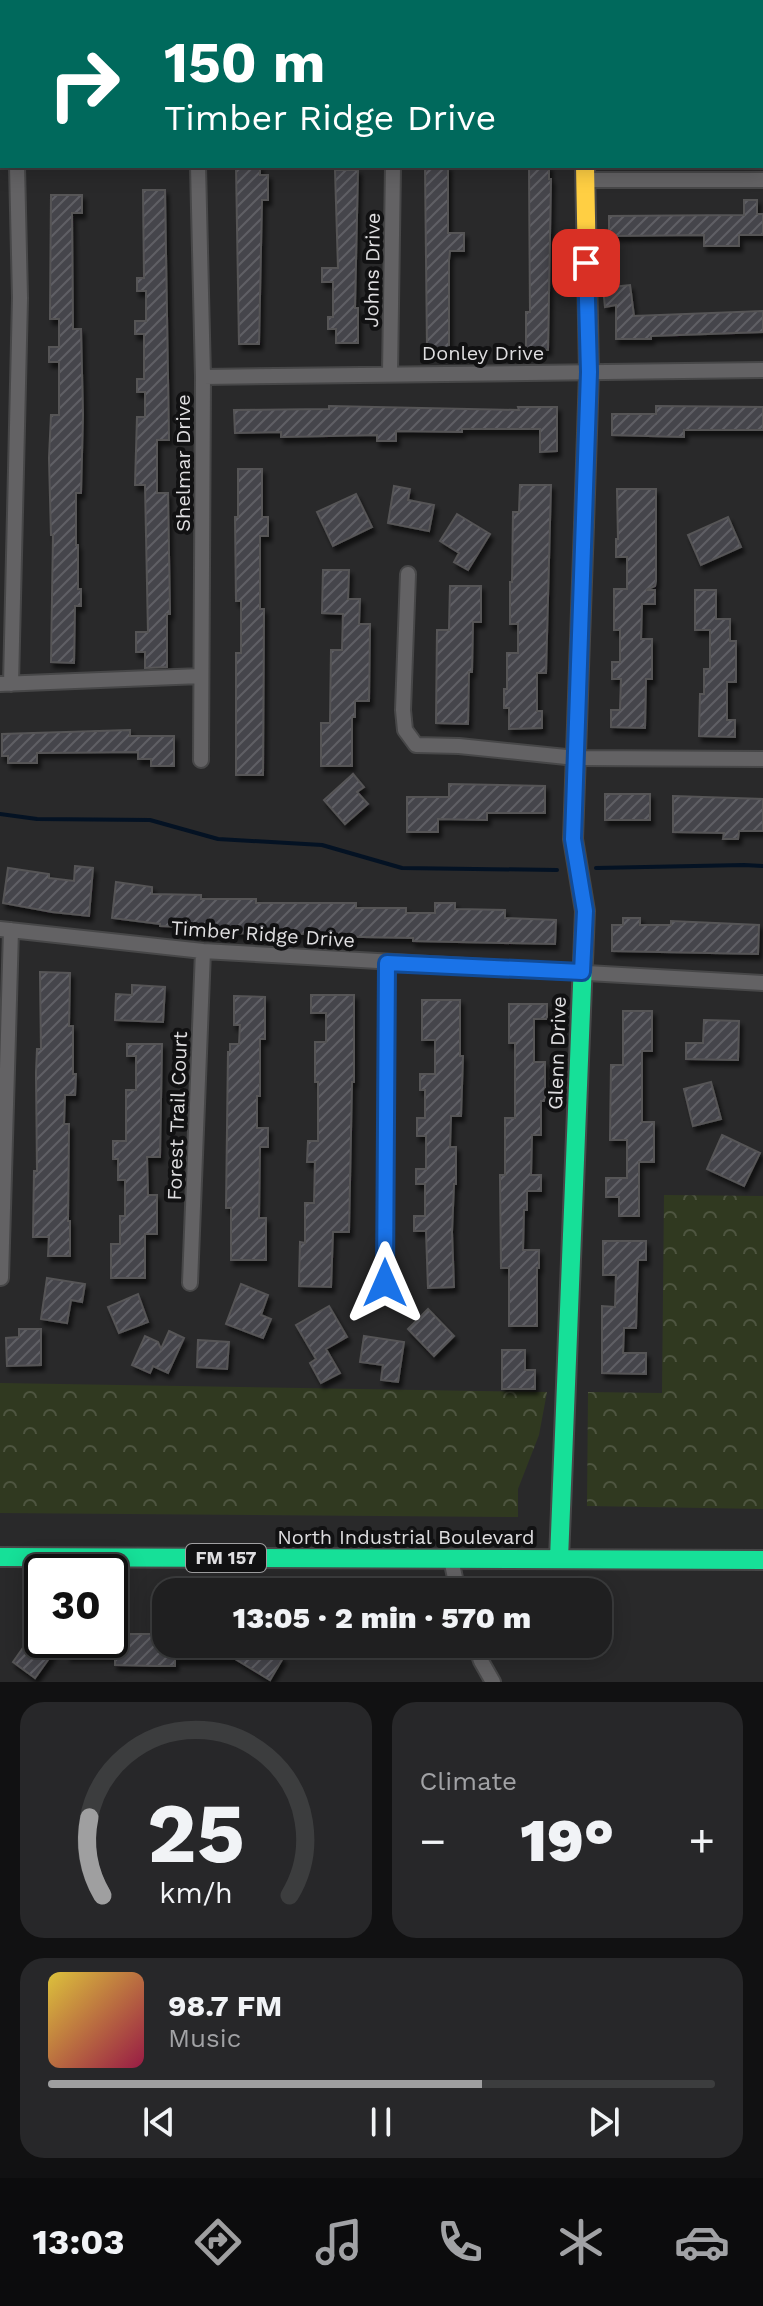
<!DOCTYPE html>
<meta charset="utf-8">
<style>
:root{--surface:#1f1f20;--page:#272729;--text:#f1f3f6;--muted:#a1a2a5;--line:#3c3d3e;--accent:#9f9fa0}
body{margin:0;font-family:"Work Sans",sans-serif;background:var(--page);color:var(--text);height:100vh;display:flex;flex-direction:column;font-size:30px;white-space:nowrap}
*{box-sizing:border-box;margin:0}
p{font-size:26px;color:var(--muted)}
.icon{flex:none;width:44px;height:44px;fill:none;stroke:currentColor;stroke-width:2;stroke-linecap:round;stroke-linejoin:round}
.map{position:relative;height:1682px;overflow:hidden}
.panel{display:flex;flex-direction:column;gap:20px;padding:20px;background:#111112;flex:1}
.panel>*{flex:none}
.top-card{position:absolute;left:0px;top:0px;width:764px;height:168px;box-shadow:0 4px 20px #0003,0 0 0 2px var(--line);background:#00695c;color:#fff;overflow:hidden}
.speed{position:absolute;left:24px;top:1554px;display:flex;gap:16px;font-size:40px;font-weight:700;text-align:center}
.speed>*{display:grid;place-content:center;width:104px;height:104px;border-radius:50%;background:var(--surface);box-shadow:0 4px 20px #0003,0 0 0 2px var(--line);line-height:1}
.speed .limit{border:4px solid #111;border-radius:12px;background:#fff;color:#111}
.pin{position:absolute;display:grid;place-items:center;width:68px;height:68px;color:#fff;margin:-34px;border-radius:16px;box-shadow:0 4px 12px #0006}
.me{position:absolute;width:88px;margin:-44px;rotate:0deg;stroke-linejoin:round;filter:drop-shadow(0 0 6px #0008)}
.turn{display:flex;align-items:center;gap:28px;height:168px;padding:0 32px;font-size:36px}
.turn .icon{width:104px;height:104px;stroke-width:2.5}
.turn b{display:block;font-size:56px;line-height:68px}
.big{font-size:60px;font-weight:800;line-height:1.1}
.panel .card{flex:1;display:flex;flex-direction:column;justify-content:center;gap:12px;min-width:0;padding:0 28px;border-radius:24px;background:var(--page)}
.panel .dial{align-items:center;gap:0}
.dial svg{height:208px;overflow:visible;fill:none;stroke:var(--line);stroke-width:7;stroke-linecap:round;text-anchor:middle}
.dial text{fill:var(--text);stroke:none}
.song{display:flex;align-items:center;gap:24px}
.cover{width:96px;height:96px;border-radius:12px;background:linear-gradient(135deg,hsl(50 70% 55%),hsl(340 70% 35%))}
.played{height:8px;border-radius:4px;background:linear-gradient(90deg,var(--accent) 65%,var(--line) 65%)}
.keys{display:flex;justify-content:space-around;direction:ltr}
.heat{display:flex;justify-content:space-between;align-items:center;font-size:44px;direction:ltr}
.panel .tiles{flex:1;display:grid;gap:20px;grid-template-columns:1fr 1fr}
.card:last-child{grid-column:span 2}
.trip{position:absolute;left:152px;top:1578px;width:460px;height:80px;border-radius:24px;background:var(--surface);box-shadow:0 4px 20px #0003,0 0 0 2px var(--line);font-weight:800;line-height:80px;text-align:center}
.menu{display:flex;height:128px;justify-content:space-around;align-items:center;background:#0c0c0d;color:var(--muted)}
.menu .icon{width:56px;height:56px}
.menu .active{color:var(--accent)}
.menu b{font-size:36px;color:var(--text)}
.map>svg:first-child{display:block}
</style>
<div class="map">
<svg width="763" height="1682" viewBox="0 0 763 1682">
<defs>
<pattern id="forest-crowns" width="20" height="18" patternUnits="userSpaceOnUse" patternTransform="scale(2)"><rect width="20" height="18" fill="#303920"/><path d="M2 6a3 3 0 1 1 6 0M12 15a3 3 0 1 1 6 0" fill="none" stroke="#4e5540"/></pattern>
<pattern id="building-hatch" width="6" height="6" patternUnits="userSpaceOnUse" patternTransform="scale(2)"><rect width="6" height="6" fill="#45444b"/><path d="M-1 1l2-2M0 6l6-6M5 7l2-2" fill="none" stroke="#5f5f65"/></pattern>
<filter id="shadow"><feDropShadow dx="3" dy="5" stdDeviation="2" flood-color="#0009"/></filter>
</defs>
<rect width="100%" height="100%" fill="#29292a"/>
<path fill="url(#forest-crowns)" d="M664,1195L763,1196V1509L587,1506L588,1392L662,1393Z
M0,1383L547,1392L539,1435L518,1489V1517L0,1513Z"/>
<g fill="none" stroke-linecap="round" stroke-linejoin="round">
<path stroke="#041223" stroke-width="4" d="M0,814L37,819L150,820L218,839L322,845L402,868L557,870
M596,868L744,865L763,866"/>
</g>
<path fill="url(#building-hatch)" stroke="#565557" stroke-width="2" filter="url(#shadow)" d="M236,166H260V175H268V200H262L259,344H239Z
M425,166H448V233H464V251H450L449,260V348H427Z
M529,166H549V179H551L548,350H526V312H530Z
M335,170H358L355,308H358V343H336V329H328V317H333V282H322V268H338Z
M143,190H165L169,440H157V493H168L170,614H167V667L145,668V652H136V632H148L145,485H135L137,417H145V392H137V379H144V334H135V321H146V291H137V278H144Z
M51,195H82V213H72L73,329H81L83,415L81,493H76V545H78V589H81V606H75L74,663L51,662L53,535H51L49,458L51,415H59V362H49V347H59V319H50Z
M744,200H757V214H763V235H739V246H704V235L609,236V216L744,215Z
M630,285L634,316L763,311V332L651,336V339H616V305L605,307L603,288Z
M329,406L519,410L518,407H557V451L540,452V429H462V432L396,431V441H377V435L281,437V432L235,433L234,410L329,409Z
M656,406L763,407V430H684V437L612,435V414H656Z
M238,469H262V517H268V536H260V609H264L263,775H236V653H241V601H236L235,517H238Z
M520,485H551L546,673H537V711H542V728L509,729V708H504V689H507V653H518V624H510V582H512L513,512H519Z
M394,486L410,489L408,500L434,505L429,531L388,523Z
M617,489H656V581L655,586L646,590H655V604H642L641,639H652V679H646L645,728L611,727V710H620L621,679H612V662H620V630H614V589H627V557H616V539H618Z
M356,494L372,527L333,546L317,512Z
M457,514L490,534L468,570L454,562L459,553L440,541Z
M728,517L741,547L701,565L688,535Z
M323,570H349L348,599H360L359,624H370L369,701H355V717H352V766H321V723H330L331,650H342L343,614L322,613Z
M450,586H481V622H473L472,672H469L468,724L436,723L437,630H449Z
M695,590H716V619H730V641H736V682H727V720H735V737L699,736L700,694H704V669H710V630H695Z
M130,730V736H174V766H151V759H138V752L37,753V763H8V756H2V734Z
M353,774L364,787L357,792L368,804L345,824L324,800Z
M449,784L545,786V813H487V820L438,819V832H407V797H449Z
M605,794H650V820H605Z
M673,796L763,799V831H739L738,839H723L724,833L673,832Z
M75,866L93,868L89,916L52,912L3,903L8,868L49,874V878L74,881Z
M116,882L152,887V894L201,895V899H256V903H356V908H406V913H435V903H455V909L505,910V918L556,920L555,944L413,941V938L314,936V934L215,933V928L160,926V924L112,918Z
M623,918H640V925H671V921L759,925L758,954L612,951V925H623Z
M40,972L70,973L69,1026H73V1074H76L75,1095H65L64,1124H69L68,1221H70V1256H48L49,1237H33L34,1171H37L36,1073L37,1049H41Z
M132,985L165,987L163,1022L115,1020L116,994L132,995Z
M311,995H354V1082H352L349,1232H333L331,1287L299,1286L300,1242L305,1243V1203H314L315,1162H307L308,1141H318V1082H315V1042H326V1013H311Z
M234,996L265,997V1039H260V1096H257V1128H268V1147H260L259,1218H266V1260H231V1208H226L228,1052H230V1044H239L240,1025H234Z
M422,1000H460V1056H463L461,1116H451L450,1147H456V1184H454L452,1232L454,1287L428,1288L426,1231H414V1216H425V1184H416V1169H426V1136H417V1118H425V1090H420V1074H435V1040H422Z
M509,1004H547V1019H534V1062H545V1101H541V1135H532L531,1175H541V1191H527V1210H524L523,1250H539V1268H537V1326H509V1268H501L500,1175H505V1118H515V1043H509Z
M623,1011H652V1051H642V1122H654V1162H639V1216H619V1197H606V1178H627V1140H610L611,1065H623Z
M704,1020L739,1021L738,1060L686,1059V1043H703Z
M127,1044H162L160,1157H147L148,1195H157V1234H145V1278H111V1244H120V1216H125V1180H118V1159H113V1141H126V1090H136V1056H127Z
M711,1082L721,1119L693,1126L684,1089Z
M722,1135L760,1153L744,1186L707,1169Z
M603,1241H646V1260H638L636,1328H624L623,1353H646V1374L602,1373V1306L615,1307L616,1275H603Z
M47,1278L85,1284L82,1302L71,1300L67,1323L41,1319Z
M241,1284L268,1295L261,1315L271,1319L263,1338L226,1324Z
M138,1294L148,1322L119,1333L108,1307Z
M329,1306L347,1337L326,1349L340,1373L321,1383L310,1363L316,1359L296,1325Z
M428,1309L454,1336L434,1356L408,1329Z
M19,1329H41V1365L7,1366L6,1338L19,1337Z
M169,1331L184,1338L168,1373L153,1366L150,1373L132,1365L145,1336L158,1342L161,1349Z
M364,1336L404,1342L398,1382L381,1380L383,1365L360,1362Z
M198,1340L229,1342L227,1369L197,1367Z
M502,1350H525V1370H535V1389H502Z
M115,1634H166V1644H259L283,1658L270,1680L235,1659H175V1666H157L115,1665V1656H68V1640H115Z
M32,1635L55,1650L35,1678L13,1662Z"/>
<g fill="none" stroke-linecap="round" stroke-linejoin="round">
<defs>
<path id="street" d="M17,0V2
M197,0V2
M400,0V2
M595,2L597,0
M0,148H2
M198,166L203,377L201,760
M584,180H763
M390,374L393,166
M203,377L763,370
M408,574L403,710L405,730L416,745L459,746L576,758L763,759
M0,684L201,676
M11,684L20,298L17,166
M0,929L203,951L763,983
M1,1278L11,930
M190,1283L203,951
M385,1283L387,963
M451,1559L458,1592
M475,1644L481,1661L493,1682"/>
<path id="fast" d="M0,1557L763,1560
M559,1559L585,911L573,839L584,525"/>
<path id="slow" d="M584,525L589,372L585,166"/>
</defs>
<use href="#street" stroke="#474748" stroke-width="18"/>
<use href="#fast" stroke="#474748" stroke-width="22"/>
<use href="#slow" stroke="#474748" stroke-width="22"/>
<use href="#street" stroke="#636264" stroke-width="14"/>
<use href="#fast" stroke="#16e098" stroke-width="18"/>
<use href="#slow" stroke="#ffcf43" stroke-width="18"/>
</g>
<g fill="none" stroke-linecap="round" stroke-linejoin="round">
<defs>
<path id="route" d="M385,1283L387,963L582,972L585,911L573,839L589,372L586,263"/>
</defs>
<use href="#route" stroke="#114b97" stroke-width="20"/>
<use href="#route" stroke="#1a73e8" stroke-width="14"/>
</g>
<g text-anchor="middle" stroke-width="8" stroke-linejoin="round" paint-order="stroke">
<rect fill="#111112" stroke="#a1a0a2" stroke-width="2" x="186" y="1544" width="80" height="28" rx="6"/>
<g font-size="18" font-weight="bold" fill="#dfdee0">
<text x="226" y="1564">FM 157</text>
</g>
<g font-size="20" fill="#dfdee0" stroke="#111112">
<text transform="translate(372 270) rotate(-89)" y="7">Johns Drive</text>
<text x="483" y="360">Donley Drive</text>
<text transform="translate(183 463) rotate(-90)" y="7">Shelmar Drive</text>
<text transform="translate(263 934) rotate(4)" y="7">Timber Ridge Drive</text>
<text transform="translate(557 1053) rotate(-88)" y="7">Glenn Drive</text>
<text transform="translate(177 1116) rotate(-88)" y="7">Forest Trail Court</text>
<text x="406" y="1544">North Industrial Boulevard</text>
</g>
</g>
</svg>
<div class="speed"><div class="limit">30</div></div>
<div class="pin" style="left:586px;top:263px;background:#d93025"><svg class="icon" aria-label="arrive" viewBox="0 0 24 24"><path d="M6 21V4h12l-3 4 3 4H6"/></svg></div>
<svg class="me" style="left:385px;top:1283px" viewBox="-20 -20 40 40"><path d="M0-17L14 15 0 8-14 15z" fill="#1a73e8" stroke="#fff" stroke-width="4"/></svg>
<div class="trip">13:05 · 2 min · 570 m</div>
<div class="top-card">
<div class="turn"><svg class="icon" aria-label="right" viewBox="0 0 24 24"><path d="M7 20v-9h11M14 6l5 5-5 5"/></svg><div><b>150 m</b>Timber Ridge Drive</div></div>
</div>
</div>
<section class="panel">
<div class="tiles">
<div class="card dial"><svg viewBox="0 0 100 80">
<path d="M14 69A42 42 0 1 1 86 69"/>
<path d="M14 69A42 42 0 0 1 9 39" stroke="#9f9fa0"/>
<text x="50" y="56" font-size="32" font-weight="700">25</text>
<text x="50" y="72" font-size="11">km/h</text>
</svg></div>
<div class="card"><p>Climate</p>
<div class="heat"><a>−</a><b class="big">19°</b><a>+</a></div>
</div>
<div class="card">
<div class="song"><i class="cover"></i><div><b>98.7 FM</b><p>Music</p></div></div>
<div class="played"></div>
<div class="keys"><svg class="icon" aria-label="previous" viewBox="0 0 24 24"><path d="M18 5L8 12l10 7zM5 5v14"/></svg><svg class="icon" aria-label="pause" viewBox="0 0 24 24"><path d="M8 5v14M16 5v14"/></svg><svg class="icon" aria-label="next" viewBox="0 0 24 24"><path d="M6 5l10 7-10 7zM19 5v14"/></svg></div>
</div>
</div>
</section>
<nav class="menu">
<b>13:03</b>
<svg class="icon active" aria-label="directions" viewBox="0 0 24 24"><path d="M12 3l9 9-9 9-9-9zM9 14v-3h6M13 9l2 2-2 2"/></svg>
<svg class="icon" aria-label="music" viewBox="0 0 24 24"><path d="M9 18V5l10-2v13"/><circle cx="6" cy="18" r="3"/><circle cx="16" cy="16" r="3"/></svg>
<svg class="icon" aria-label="phone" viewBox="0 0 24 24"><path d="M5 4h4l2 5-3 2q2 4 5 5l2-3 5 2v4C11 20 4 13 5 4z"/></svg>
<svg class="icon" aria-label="climate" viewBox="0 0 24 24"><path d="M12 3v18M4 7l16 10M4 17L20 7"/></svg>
<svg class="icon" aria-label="car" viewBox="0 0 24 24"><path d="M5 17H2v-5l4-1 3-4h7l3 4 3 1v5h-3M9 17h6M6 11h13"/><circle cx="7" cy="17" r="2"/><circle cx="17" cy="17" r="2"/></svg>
</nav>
